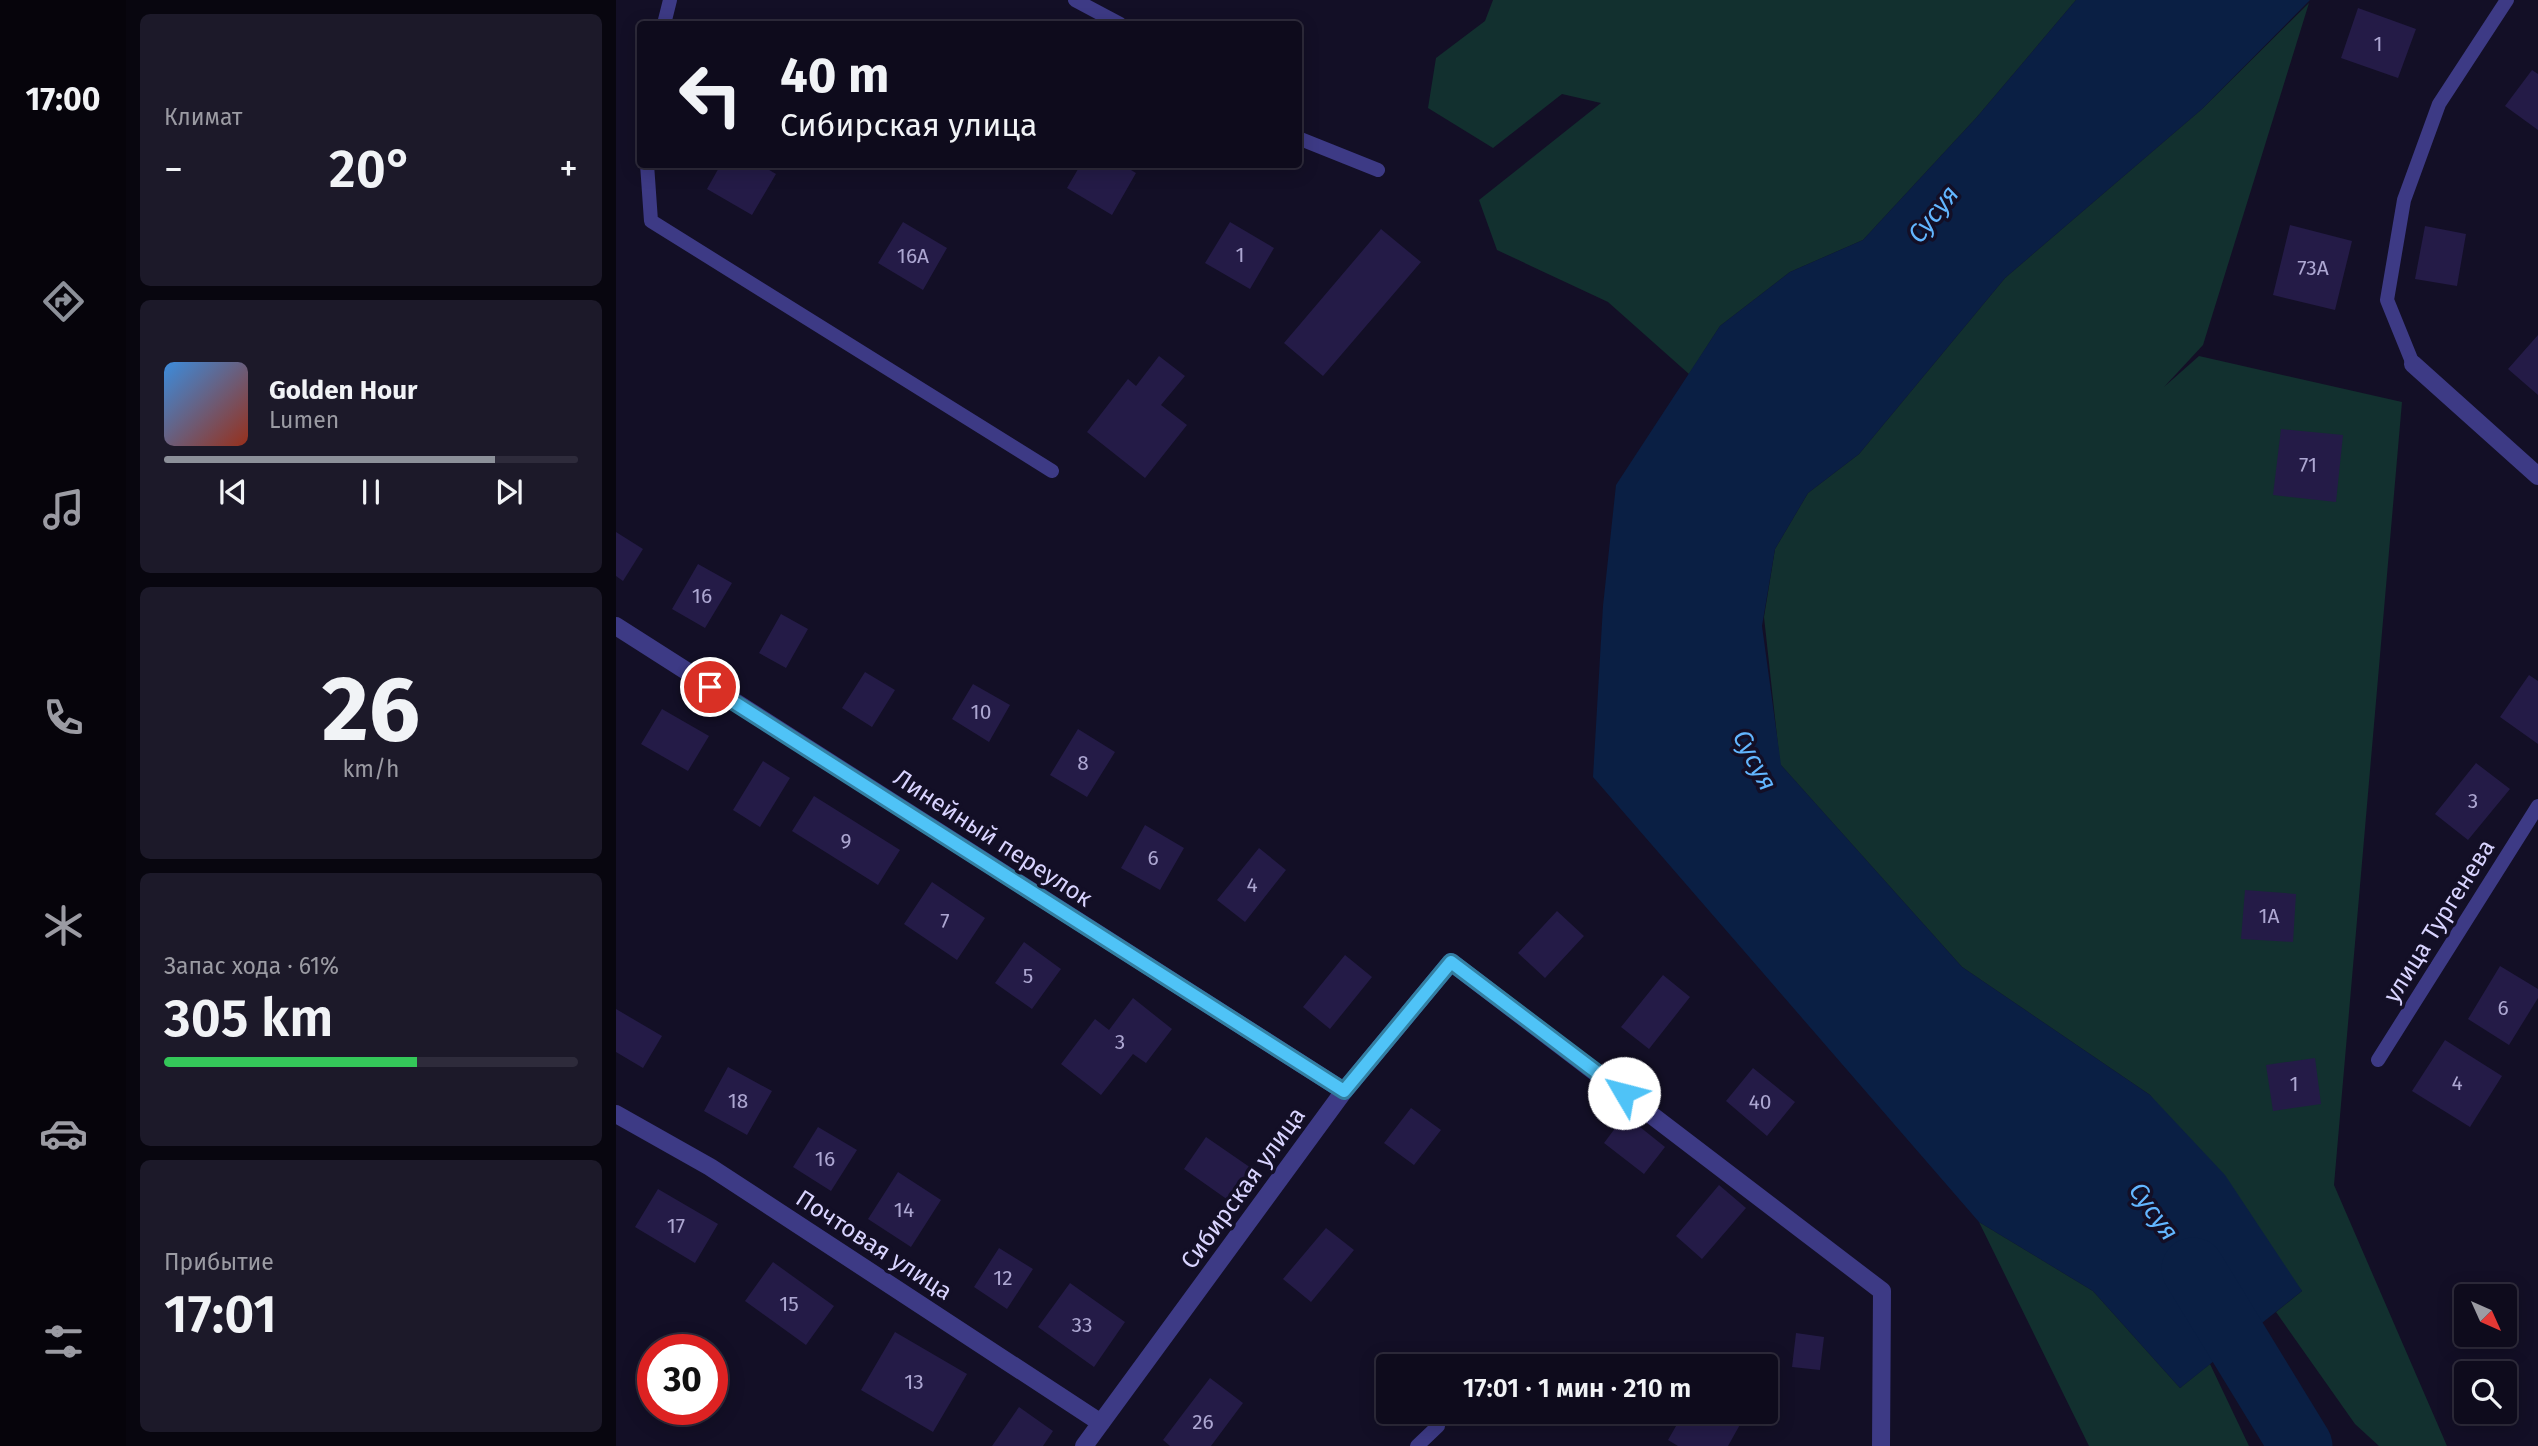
<!DOCTYPE html>
<html lang="ru">
<meta charset="utf-8">
<style>
:root{--surface:#0e0b1c;--page:#1c1929;--text:#f1f3f6;--muted:#9b9ba3;--line:#2e2b3b;--accent:#8c9099}
body{margin:0;font-family:"Fira Sans",sans-serif;background:var(--page);color:var(--text);height:100vh;display:flex;flex-direction:column;font-size:26px;white-space:nowrap}
*{box-sizing:border-box;margin:0}
p{font-size:23px;color:var(--muted)}
.icon{flex:none;width:38px;height:38px;fill:none;stroke:currentColor;stroke-width:2;stroke-linecap:round;stroke-linejoin:round}
.map{position:relative;flex:1;overflow:hidden}
.panel{display:flex;flex-direction:column;gap:14px;padding:14px;background:#08060f;width:490px}
.panel>*{flex:none}
.top-card{position:absolute;left:21px;top:21px;width:665px;height:147px;border-radius:7px;box-shadow:0 4px 18px #0003,0 0 0 2px var(--line);background:#0e0b1c;color:var(--text);overflow:hidden}
.needle{width:46px;rotate:135deg}
.controls{position:absolute;left:1838px;top:1284px;display:grid;gap:14px}
.controls a{display:grid;place-items:center;width:63px;height:63px;border-radius:7px;background:var(--surface);box-shadow:0 4px 18px #0003,0 0 0 2px var(--line);font-size:35px}
.speed{position:absolute;left:21px;top:1334px;display:flex;gap:14px;font-size:35px;font-weight:700;text-align:center}
.speed>*{display:grid;place-content:center;width:91px;height:91px;border-radius:50%;background:var(--surface);box-shadow:0 4px 18px #0003,0 0 0 2px var(--line);line-height:1}
.speed .limit{border:10px solid #d22;background:#fff;color:#111}
.pin{position:absolute;display:grid;place-items:center;width:60px;height:60px;color:#fff;margin:-30px;border:4px solid #fff;border-radius:50%;box-shadow:0 2px 7px #0007}
.me{position:absolute;width:77px;margin:-38px;rotate:307deg;stroke-linejoin:round;filter:drop-shadow(0 0 5px #0008)}
.turn{display:flex;align-items:center;gap:24px;height:147px;padding:0 28px;font-size:32px}
.turn .icon{width:91px;height:91px;stroke-width:2.5}
.turn b{display:block;font-size:49px;line-height:60px}
.big{font-size:52px;font-weight:600;line-height:1.1}
.panel .tile{flex:1;display:flex;flex-direction:column;justify-content:center;gap:10px;min-width:0;padding:0 24px;border-radius:10px;background:var(--page)}
.panel .dial{align-items:center;gap:0}
.dial b{font-size:91px;line-height:1}
.song{display:flex;align-items:center;gap:21px}
.cover{width:84px;height:84px;border-radius:10px;background:linear-gradient(135deg,hsl(210 70% 55%),hsl(10 70% 35%))}
.played{height:7px;border-radius:4px;background:linear-gradient(90deg,var(--accent) 80%,var(--line) 80%)}
.keys{display:flex;justify-content:space-around;direction:ltr}
.heat{display:flex;justify-content:space-between;align-items:center;font-size:38px;direction:ltr}
.charge{height:10px;border-radius:5px;background:linear-gradient(90deg,#34c759 61%,var(--line) 0)}
.trip{position:absolute;left:760px;top:1354px;width:402px;height:70px;border-radius:7px;background:var(--surface);box-shadow:0 4px 18px #0003,0 0 0 2px var(--line);font-weight:600;line-height:70px;text-align:center}
main{display:flex;flex:1;min-height:0}
.menu{display:flex;flex-direction:column;width:126px;justify-content:space-around;align-items:center;background:#06040b;color:var(--muted)}
.menu .icon{width:49px;height:49px}
.menu .active{color:var(--accent)}
.menu b{font-size:32px;color:var(--text)}
.map>svg:first-child{display:block}
</style>
<main>
<nav class="menu">
<b>17:00</b>
<svg class="icon active" aria-label="directions" viewBox="0 0 24 24"><path d="M12 3l9 9-9 9-9-9zM9 14v-3h6M13 9l2 2-2 2"/></svg>
<svg class="icon" aria-label="music" viewBox="0 0 24 24"><path d="M9 18V5l10-2v13"/><circle cx="6" cy="18" r="3"/><circle cx="16" cy="16" r="3"/></svg>
<svg class="icon" aria-label="phone" viewBox="0 0 24 24"><path d="M5 4h4l2 5-3 2q2 4 5 5l2-3 5 2v4C11 20 4 13 5 4z"/></svg>
<svg class="icon" aria-label="climate" viewBox="0 0 24 24"><path d="M12 3v18M4 7l16 10M4 17L20 7"/></svg>
<svg class="icon" aria-label="car" viewBox="0 0 24 24"><path d="M5 17H2v-5l4-1 3-4h7l3 4 3 1v5h-3M9 17h6M6 11h13"/><circle cx="7" cy="17" r="2"/><circle cx="17" cy="17" r="2"/></svg>
<svg class="icon" aria-label="filters" viewBox="0 0 24 24"><path d="M4 7h16M4 17h16"/><circle cx="9" cy="7" r="2"/><circle cx="15" cy="17" r="2"/></svg>
</nav>
<section class="panel">
<div class="tile"><p>Климат</p>
<div class="heat"><a>−</a><b class="big">20°</b><a>+</a></div>
</div>
<div class="tile">
<div class="song"><i class="cover"></i><div><b>Golden Hour</b><p>Lumen</p></div></div>
<div class="played"></div>
<div class="keys"><svg class="icon" aria-label="previous" viewBox="0 0 24 24"><path d="M18 5L8 12l10 7zM5 5v14"/></svg><svg class="icon" aria-label="pause" viewBox="0 0 24 24"><path d="M8 5v14M16 5v14"/></svg><svg class="icon" aria-label="next" viewBox="0 0 24 24"><path d="M6 5l10 7-10 7zM19 5v14"/></svg></div>
</div>
<div class="tile dial"><b>26</b><p>km/h</p></div>
<div class="tile"><p>Запас хода · 61%</p><b class="big">305 km</b><div class="charge"></div></div>
<div class="tile"><p>Прибытие</p><b class="big">17:01</b></div>
</section>
<div class="map">
<svg width="1922" height="1446" viewBox="0 0 1922 1446">
<rect width="100%" height="100%" fill="#130f26"/>
<path fill="#12302f" d="M877,0H1460L1361,117L1247,240L1174,272L1104,326L1073,374L992,302L881,250L863,200L985,103L946,94L877,148L812,108L820,58L869,21Z
M1693,3L1587,345L1548,387L1583,356L1786,402L1718,1185L1831,1446H1763L1739,1424L1660,1312L1686,1291L1534,1095L1346,967L1164,764L1148,617L1159,549L1192,493L1243,454L1389,278L1586,109Z
M1363,1222L1477,1291L1564,1388L1594,1364L1633,1446H1473Z"/>
<path fill="#0a1f44" d="M1460,0H1694L1586,109L1389,278L1243,454L1192,493L1159,549L1146,626L1165,765L1346,967L1534,1095L1609,1175L1686,1291L1564,1388L1477,1291L1363,1222L977,777L987,606L1000,485L1104,326L1174,272L1247,240L1361,117Z"/>
<g fill="none" stroke-linecap="round" stroke-linejoin="round">
<path stroke="#0a1f44" stroke-width="63" d="M1577,1269L1685,1446"/>
</g>
<path fill="#241b47" d="M1742,8L1800,29L1782,78L1725,58Z
M1916,70L1922,74V130L1889,106Z
M105,164H143L160,174L136,215L91,189Z
M465,164H505L520,173L496,215L451,188Z
M287,222L331,248L307,290L262,263Z
M614,222L658,248L634,289L589,263Z
M1674,225L1736,241L1719,310L1657,295Z
M1809,226L1850,234L1841,286L1799,279Z
M765,229L805,262L707,376L668,343Z
M1922,335V395L1892,369Z
M543,356L569,376L545,405L571,425L529,478L471,432L512,379L520,386Z
M1665,429L1727,435L1720,502L1657,495Z
M0,532L27,549L7,581L0,576Z
M82,564L116,583L89,628L56,609Z
M165,614L192,629L170,668L143,653Z
M249,672L279,690L256,727L226,708Z
M1913,675L1922,681V744L1884,717Z
M357,684L394,705L373,742L336,719Z
M46,709L93,736L72,771L25,744Z
M462,729L499,752L471,797L434,775Z
M147,761L174,778L144,827L117,810Z
M1860,763L1894,789L1852,840L1819,814Z
M198,796L284,850L262,885L176,831Z
M529,825L568,848L544,890L505,868Z
M643,848L670,870L629,922L601,900Z
M316,882L369,918L341,960L288,924Z
M1629,890L1680,894L1677,942L1625,939Z
M941,911L968,936L929,978L902,953Z
M408,942L445,969L416,1009L379,983Z
M729,955L756,977L714,1029L687,1007Z
M1884,966L1922,989V998L1893,1045L1852,1019Z
M1047,975L1074,997L1033,1049L1005,1027Z
M517,998L556,1029L530,1063L517,1054L485,1095L445,1064L479,1019L493,1030Z
M0,1009L46,1036L27,1068L0,1052Z
M1829,1040L1886,1076L1854,1127L1796,1091Z
M1699,1058L1705,1104L1657,1111L1650,1065Z
M112,1067L156,1091L131,1135L88,1111Z
M1137,1068L1179,1102L1151,1136L1110,1101Z
M795,1108L825,1130L798,1165L768,1143Z
M1009,1115L1049,1147L1028,1174L988,1143Z
M202,1127L241,1150L215,1191L177,1167Z
M590,1137L635,1168L612,1200L568,1169Z
M282,1172L325,1200L295,1247L252,1219Z
M1103,1185L1130,1208L1086,1259L1060,1236Z
M42,1189L102,1224L79,1263L19,1227Z
M710,1228L738,1250L695,1302L667,1279Z
M383,1248L417,1269L391,1309L358,1287Z
M157,1262L218,1306L190,1345L129,1301Z
M454,1283L509,1322L478,1367L422,1327Z
M279,1332L351,1374L317,1432L245,1390Z
M1180,1333L1208,1337L1204,1370L1176,1367Z
M594,1378L627,1403L595,1446H554L547,1440Z
M403,1407L437,1431L427,1446H376Z
M1068,1412H1110L1126,1421L1112,1446H1062L1052,1440Z"/>
<g fill="none" stroke-linecap="round" stroke-linejoin="round">
<path stroke="#3d3a85" stroke-width="14" d="M459,0L504,24
M48,24L54,0
M682,138L762,170
M31,164L35,221L436,471
M1797,364L1771,300L1788,200L1823,104L1891,0
M1762,1060L1922,806
M801,1446L822,1426"/>
<path stroke="#3d3a85" stroke-width="18" d="M1797,364L1922,476
M0,626L728,1091
M0,1114L94,1167L485,1423
M468,1446L728,1091L835,962L1266,1291L1265,1446"/>
</g>
<g fill="none" stroke-linecap="round" stroke-linejoin="round">
<defs>
<path id="route" d="M94,687L728,1091L835,962L1008,1093"/>
</defs>
<use href="#route" stroke="#337fa1" stroke-width="18"/>
<use href="#route" stroke="#4fc3f7" stroke-width="12"/>
</g>
<g text-anchor="middle" stroke-width="7" stroke-linejoin="round" paint-order="stroke">
<g font-size="21" fill="#aca6d1">
<text x="1762" y="51">1</text>
<text x="624" y="262">1</text>
<text x="297" y="263">16А</text>
<text x="1697" y="275">73А</text>
<text x="1692" y="472">71</text>
<text x="86" y="603">16</text>
<text x="365" y="719">10</text>
<text x="467" y="770">8</text>
<text x="1857" y="808">3</text>
<text x="230" y="848">9</text>
<text x="537" y="865">6</text>
<text x="636" y="892">4</text>
<text x="1653" y="923">1А</text>
<text x="329" y="928">7</text>
<text x="412" y="983">5</text>
<text x="1887" y="1015">6</text>
<text x="504" y="1049">3</text>
<text x="1841" y="1090">4</text>
<text x="1678" y="1091">1</text>
<text x="122" y="1108">18</text>
<text x="1144" y="1109">40</text>
<text x="209" y="1166">16</text>
<text x="288" y="1217">14</text>
<text x="60" y="1233">17</text>
<text x="387" y="1285">12</text>
<text x="173" y="1311">15</text>
<text x="466" y="1332">33</text>
<text x="298" y="1389">13</text>
<text x="587" y="1429">26</text>
</g>
<g font-size="24" fill="#d9d4ff" stroke="#130f26">
<text transform="translate(377 838) rotate(33)" y="8">Линейный переулок</text>
<text transform="translate(1823 921) rotate(-58)" y="8">улица Тургенева</text>
<text transform="translate(627 1188) rotate(-54)" y="8">Сибирская улица</text>
<text transform="translate(258 1245) rotate(33)" y="8">Почтовая улица</text>
</g>
<g font-size="26" font-style="italic" fill="#62b6ff" stroke="#130f26">
<text transform="translate(1317 214) rotate(-52)" y="9">Сусуя</text>
<text transform="translate(1139 760) rotate(62)" y="9">Сусуя</text>
<text transform="translate(1538 1211) rotate(54)" y="9">Сусуя</text>
</g>
</g>
</svg>
<div class="controls">
<a><svg class="needle" viewBox="-14 -14 28 28"><path d="M0-13l5 13h-10z" fill="#e53935"/><path d="M0 13l5-13h-10z" fill="#9b9ba3"/></svg></a>
<a><svg class="icon" aria-label="search" viewBox="0 0 24 24"><circle cx="10" cy="10" r="6"/><path d="M15 15l6 6"/></svg></a>
</div>
<div class="speed"><div class="limit">30</div></div>
<div class="pin" style="left:94px;top:687px;background:#d93025"><svg class="icon" aria-label="arrive" viewBox="0 0 24 24"><path d="M6 21V4h12l-3 4 3 4H6"/></svg></div>
<svg class="me" style="left:1008px;top:1093px" viewBox="-20 -20 40 40"><circle r="19" fill="#fff"/><path d="M0-13L10 11 0 6-10 11z" fill="#4fc3f7"/></svg>
<div class="trip">17:01 · 1 мин · 210 m</div>
<div class="top-card">
<div class="turn"><svg class="icon" aria-label="left" viewBox="0 0 24 24"><path d="M17 20v-9H6M10 6l-5 5 5 5"/></svg><div><b>40 m</b>Сибирская улица</div></div>
</div>
</div>
</main>
